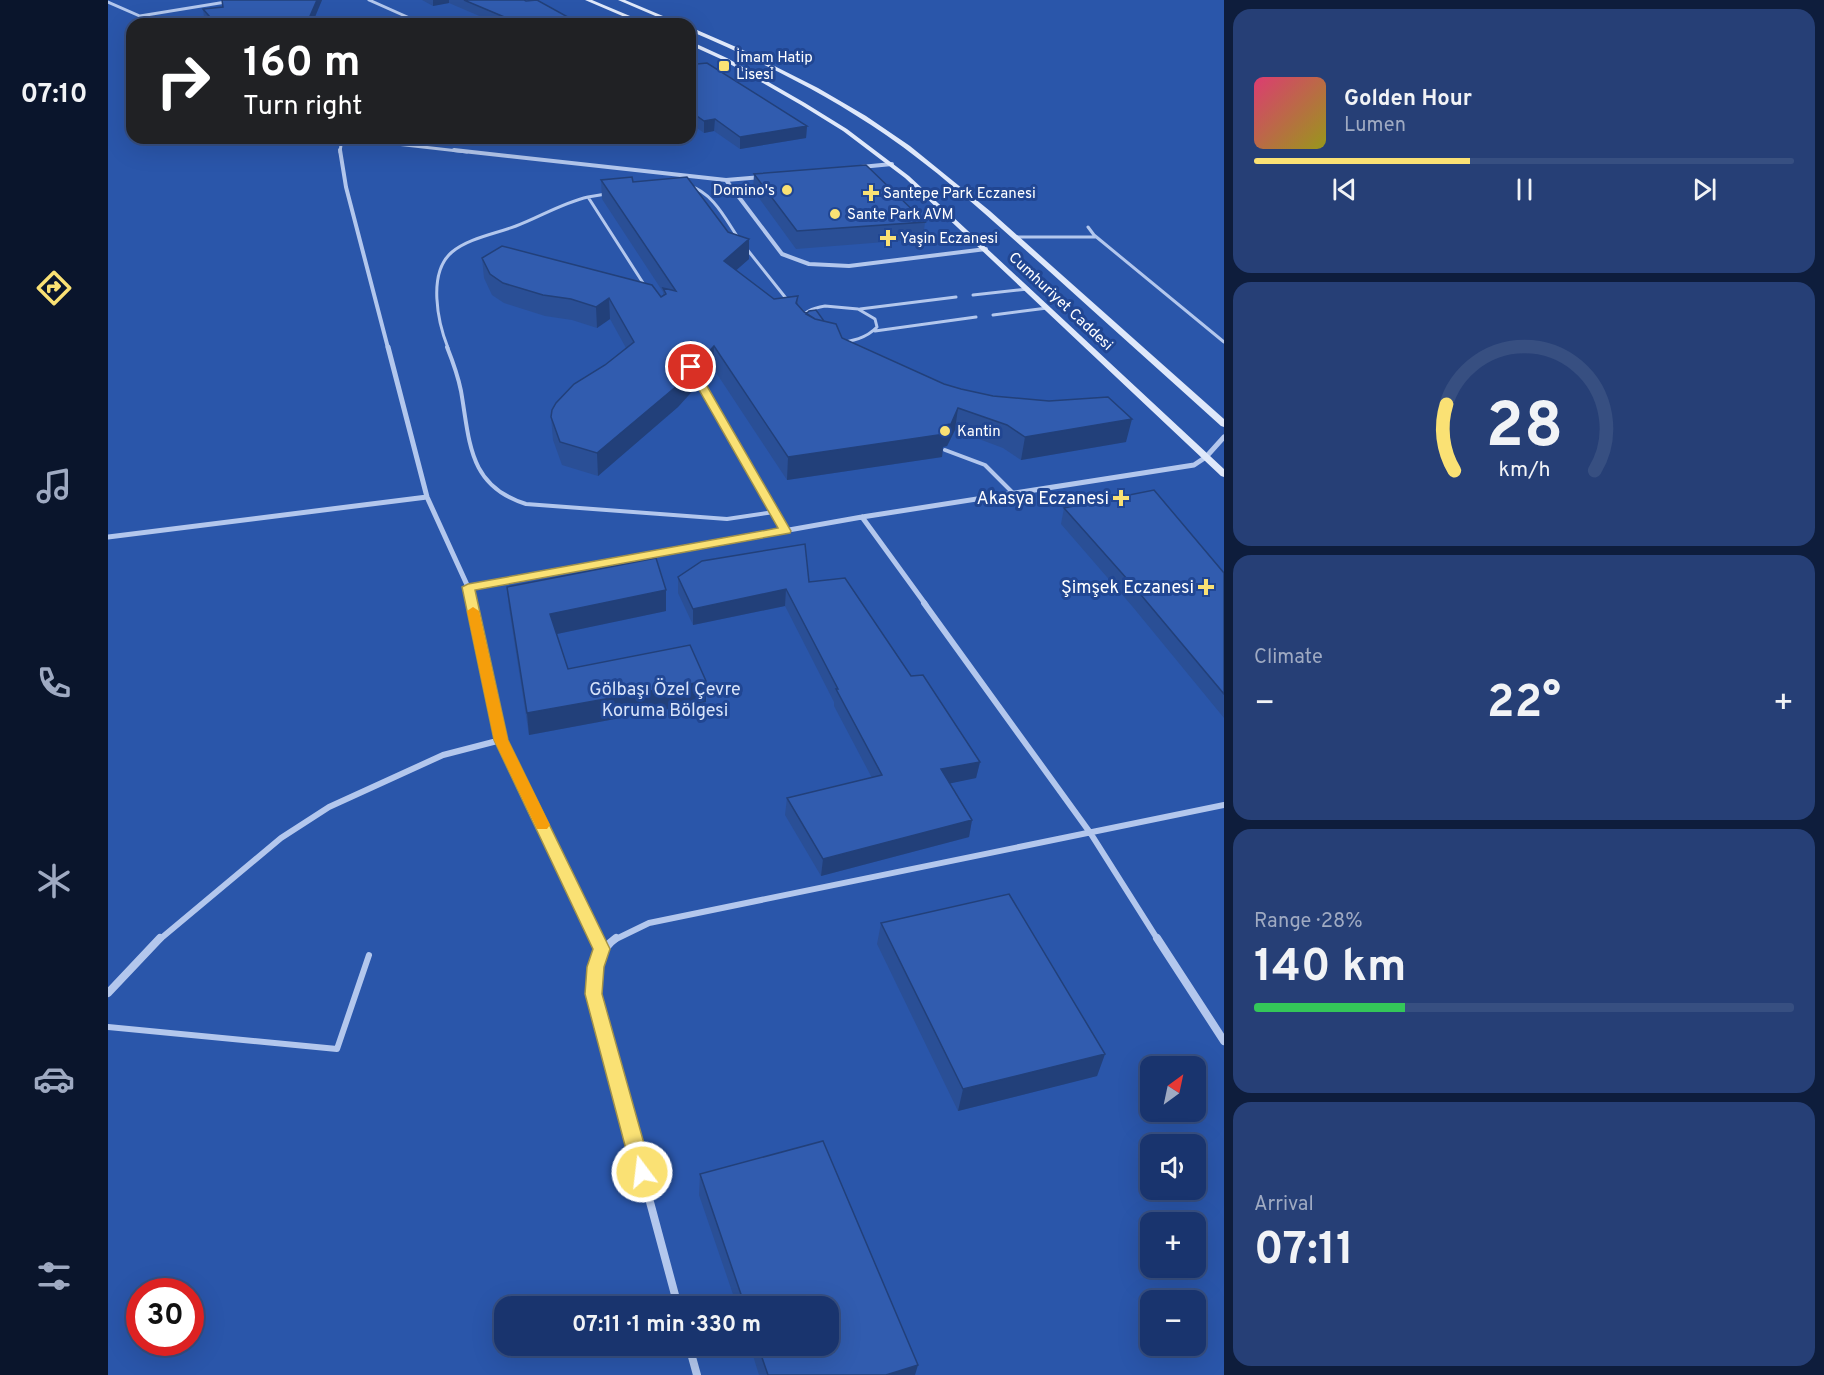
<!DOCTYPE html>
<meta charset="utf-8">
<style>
:root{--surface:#19346e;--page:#263f76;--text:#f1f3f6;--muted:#9faac2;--line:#374f81;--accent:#fae174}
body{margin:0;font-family:Overpass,sans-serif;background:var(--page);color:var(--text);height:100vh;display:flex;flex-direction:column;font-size:22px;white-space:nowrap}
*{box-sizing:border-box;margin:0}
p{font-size:20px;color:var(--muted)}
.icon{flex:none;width:33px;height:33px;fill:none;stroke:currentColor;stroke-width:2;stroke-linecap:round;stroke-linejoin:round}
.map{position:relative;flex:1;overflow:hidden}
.side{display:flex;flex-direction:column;gap:9px;padding:9px;background:#0e1d3c;width:600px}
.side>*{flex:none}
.banner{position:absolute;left:18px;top:18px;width:570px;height:126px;border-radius:18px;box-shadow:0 6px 24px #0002,0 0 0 2px var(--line);background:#202124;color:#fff;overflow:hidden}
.needle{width:39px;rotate:33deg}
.tools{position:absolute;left:1032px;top:1056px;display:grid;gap:12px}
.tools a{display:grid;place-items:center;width:66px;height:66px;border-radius:12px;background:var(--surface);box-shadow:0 6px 24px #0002,0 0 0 2px var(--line);font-size:30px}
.speed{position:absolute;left:18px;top:1278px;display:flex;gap:12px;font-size:30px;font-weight:700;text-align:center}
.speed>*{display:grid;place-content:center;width:78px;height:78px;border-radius:50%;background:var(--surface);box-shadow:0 6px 24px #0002,0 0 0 2px var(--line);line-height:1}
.speed .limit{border:9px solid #d22;background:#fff;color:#111}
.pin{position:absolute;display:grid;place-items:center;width:51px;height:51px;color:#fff;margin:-26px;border:3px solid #fff;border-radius:50%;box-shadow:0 2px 6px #0007}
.me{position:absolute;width:66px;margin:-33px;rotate:345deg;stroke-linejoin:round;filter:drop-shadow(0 0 4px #0008)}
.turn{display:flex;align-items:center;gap:21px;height:126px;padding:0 18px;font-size:27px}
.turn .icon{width:78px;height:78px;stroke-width:2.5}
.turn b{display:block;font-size:42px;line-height:51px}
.big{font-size:45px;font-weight:700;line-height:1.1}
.side .tile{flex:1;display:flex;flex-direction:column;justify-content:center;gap:9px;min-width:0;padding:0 21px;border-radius:18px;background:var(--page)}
.side .dial{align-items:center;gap:0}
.dial svg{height:156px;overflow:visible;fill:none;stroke:var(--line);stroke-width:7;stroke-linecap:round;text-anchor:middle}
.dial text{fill:var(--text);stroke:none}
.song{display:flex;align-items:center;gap:18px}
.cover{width:72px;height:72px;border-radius:9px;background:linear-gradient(135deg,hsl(340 70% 55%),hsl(60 70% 35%))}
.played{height:6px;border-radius:3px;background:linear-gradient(90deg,var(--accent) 40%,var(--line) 40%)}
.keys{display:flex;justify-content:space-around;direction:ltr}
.heat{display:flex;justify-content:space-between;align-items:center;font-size:33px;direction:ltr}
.charge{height:9px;border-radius:4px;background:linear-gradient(90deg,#34c759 28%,var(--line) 0)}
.trip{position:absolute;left:386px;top:1296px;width:345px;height:60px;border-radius:18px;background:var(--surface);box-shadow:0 6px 24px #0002,0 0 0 2px var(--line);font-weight:700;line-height:60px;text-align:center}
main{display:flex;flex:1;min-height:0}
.menu{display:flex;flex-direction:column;width:108px;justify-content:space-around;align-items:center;background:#0a152c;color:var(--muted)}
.menu .icon{width:42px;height:42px}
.menu .selected{color:var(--accent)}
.menu b{font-size:27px;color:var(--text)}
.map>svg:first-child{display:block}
</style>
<main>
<nav class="menu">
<b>07:10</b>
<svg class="icon selected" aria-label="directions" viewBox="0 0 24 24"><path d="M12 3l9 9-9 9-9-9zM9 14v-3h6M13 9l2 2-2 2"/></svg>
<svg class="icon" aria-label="music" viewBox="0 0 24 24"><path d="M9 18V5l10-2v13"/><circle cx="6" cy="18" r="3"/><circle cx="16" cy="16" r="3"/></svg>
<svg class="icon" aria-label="phone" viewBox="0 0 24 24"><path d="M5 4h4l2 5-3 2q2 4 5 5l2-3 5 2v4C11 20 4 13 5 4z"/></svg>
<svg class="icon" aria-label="climate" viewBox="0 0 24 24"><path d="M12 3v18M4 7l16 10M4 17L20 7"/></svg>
<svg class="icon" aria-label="car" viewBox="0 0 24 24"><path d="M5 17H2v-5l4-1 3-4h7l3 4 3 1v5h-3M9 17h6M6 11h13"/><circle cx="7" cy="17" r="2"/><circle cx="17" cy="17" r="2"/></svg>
<svg class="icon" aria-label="filters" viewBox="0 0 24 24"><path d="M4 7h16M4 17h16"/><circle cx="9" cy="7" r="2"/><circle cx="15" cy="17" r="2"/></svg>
</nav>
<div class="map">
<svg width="1116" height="1375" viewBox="0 0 1116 1375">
<rect width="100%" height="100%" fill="#214692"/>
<path fill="#2a56aa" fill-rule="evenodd" d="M0,0H1116V1375H0ZM24,24H582V138H24ZM1042,1066H1088V1112H1042ZM1042,1144H1088V1190H1042ZM1042,1222H1088V1268H1042ZM32,1292H82V1342H32ZM1042,1300H1088V1346H1042ZM396,1306H720V1346H396Z"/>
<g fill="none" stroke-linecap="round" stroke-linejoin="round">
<path stroke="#b3c7ed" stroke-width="3" d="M581,186C605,192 618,220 631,239
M498,194L480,197L537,286
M980,227L986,235L1116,342
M908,237H988
M638,248L681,302
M865,295L920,289
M717,306L750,309L767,319L769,327C749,348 707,347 690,323C695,311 705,308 717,306Z
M752,309L848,297
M885,315L939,308
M767,331L868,317
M340,348C330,323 319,273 344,252C361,238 387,234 408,226C432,217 454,203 480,197"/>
<path stroke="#b3c7ed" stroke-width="4" d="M339,347C345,362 350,376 353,391C362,442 360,486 418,504L619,519L666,512
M587,375L677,531
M837,450L877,465L905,493"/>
<path stroke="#b3c7ed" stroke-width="6" d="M0,1027L229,1049L261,955"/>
<path stroke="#b3c7ed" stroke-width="3" d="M261,0L315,24
M0,2L50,24
M32,16L130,0
M235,138L359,152
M232,152L234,138"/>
<path stroke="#b3c7ed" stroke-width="4" d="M232,150L238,187L280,348
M346,150L618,180
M753,167L784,164
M654,177L618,180L674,254L701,264L741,266L878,249"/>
<path stroke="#b3c7ed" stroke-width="5" d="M280,347L319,497L360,587
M754,517L818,605
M0,537L319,497
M364,605L360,587L754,517L1086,465L1098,457L1116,437"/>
<path stroke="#b3c7ed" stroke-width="6" d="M364,603L393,740L488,940
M816,603L983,834L1050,940
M51,940L173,838L221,807L335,755L393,740
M506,940L541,923L1116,805"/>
<path stroke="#b3c7ed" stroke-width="8" d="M488,938L493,949
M508,938C489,951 488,973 486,994L570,1306
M1049,938L1116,1041
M0,993L52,938
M581,1346L589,1375"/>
<path fill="#dfe8fa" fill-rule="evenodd" d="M477,0H484L541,24H533Z
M510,0H517L574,24H566Z
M582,27L635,50L710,88L758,116L802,146L882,211L1116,419V427L1113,426C1056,374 998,323 941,271C888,224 836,175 778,135C717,93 650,60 582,31Z
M582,41L619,58L697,103L739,129L801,176L1116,469V477L1113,476L797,178L735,131L693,105L615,60L582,45Z"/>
</g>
<path fill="#2a4f96" d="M214,0L204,24H103L96,17L95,9Z
M314,0H416L465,20L483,24H390L341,3L325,6Z
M582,60L699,126L698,138L632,149L606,131L596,133L582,123Z
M646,174L817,222L815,239L688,249L645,190Z
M493,180L525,182L620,232L641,239V259L628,270L666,299L690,296V305L696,312L716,321L734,338L836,384L1018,442L913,460L895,448L847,430L839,446L835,447L834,457L679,480L605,368L595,379L589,370V386L570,407L490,476L454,465L445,440L443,417L497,365L518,348L502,319L489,328L464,320L437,316L396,303L384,295L376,278L374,258L553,297L555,295V292L494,199Z
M956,508L1116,573V718L1024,606L953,524Z
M570,577L701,582L803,676L872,762L868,778L842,783L864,820L861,837L713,876L677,815L679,798L764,778L726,706V702L677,606L585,625L570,593Z
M399,587L558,611L449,634L460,669L598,702L421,735L401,608Z
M773,923L997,1054L989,1076L850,1111L769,944Z
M592,1174L807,1375H651L642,1346H720V1306H629L591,1195Z"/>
<path fill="#22407a" d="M209,0H214L204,24H199Z
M325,0H341V3L325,6Z
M607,119L606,131L596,133V121Z
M699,126L698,138L632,149V137Z
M641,239V259L616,281V261Z
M501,298L502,319L489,328L488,307Z
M583,341L582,363L579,347Z
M606,346L605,368L595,379V358Z
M589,364V386L570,407L490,476L489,453Z
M850,408L847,430L839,446L835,447L834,457L679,480L680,457L837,425Z
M1024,419L1018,442L913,460L917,437Z
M678,589L677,606L585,625V609Z
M558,590V611L444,635L442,614Z
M598,681V702L421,735L419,713Z
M872,762L868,778L830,786L833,769Z
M864,820L861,837L713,876L715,859Z
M997,1054L989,1076L850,1111L855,1089Z
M810,1365L807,1375H778Z"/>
<path fill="#315caf" stroke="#22407a" stroke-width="1.5" d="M114,0H209L199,23L200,24H108L95,9L115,7Z
M356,0H416L418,1L429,0L465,20L472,18L483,24H413Z
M582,60L589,64L599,63L699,126L632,137L607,119L596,121L582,111Z
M758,165L817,222L689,231L646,174Z
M524,177L525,182L579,177L620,232L641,239L616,261L666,299L690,296L688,303L696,312L707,319L728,324L734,338L836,384L853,389L885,396L941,401L1000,397L1024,419L917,437L899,425L850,408L843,424L837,425V434L680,457L606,346L595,358L587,343L583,341L579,347L589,364L570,385L489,453L452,442L443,417L444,410L448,403L466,384L497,365L526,342L501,298L488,307L463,299L435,295L395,283L382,274L374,258L394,246L544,285L553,297L558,294L555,288L568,291L493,180Z
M708,310L716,321L707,319L698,314L701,311Z
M1046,490L1116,573V694L1028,589L956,508Z
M697,544L701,582L737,578L803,676L815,675L872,762L833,769L864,820L715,859L679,798L774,775L728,689H730L678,589L585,609L570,577L594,561Z
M548,558L558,590L442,614L460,669L582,645L598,681L419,713L399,587Z
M901,894L997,1054L855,1089L773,923Z
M715,1141L810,1365L778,1375H660L650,1346H720V1306H637L592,1174Z"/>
<path fill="#fae174" stroke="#a2924b" stroke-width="1.5" d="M583,364L588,367L683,531L682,533L367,590L400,740L502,949L496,967L494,994L544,1172L541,1179L534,1181L527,1179L524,1172L477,994L479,967L485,949L386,740L354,587L360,584L670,528L578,367Z"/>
<path fill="#f59e0b" d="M365,607L371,611L400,740L442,825L439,829H429L386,740L359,611Z"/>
<g fill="#fae174" stroke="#214692" stroke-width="2">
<rect x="610" y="60" width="12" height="12" rx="3"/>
<circle cx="679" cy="190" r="6"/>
<path d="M760 184h6v6h6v6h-6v6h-6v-6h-6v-6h6z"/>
<circle cx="727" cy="214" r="6"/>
<path d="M777 229h6v6h6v6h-6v6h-6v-6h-6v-6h6z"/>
<circle cx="837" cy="431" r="6"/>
<path d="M1010 489h6v6h6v6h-6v6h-6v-6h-6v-6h6z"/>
<path d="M1095 578h6v6h6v6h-6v6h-6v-6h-6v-6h6z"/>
</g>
<g text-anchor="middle" stroke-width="6" stroke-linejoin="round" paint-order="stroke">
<g font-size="15" fill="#fff" stroke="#214692" text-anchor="start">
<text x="628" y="62">İmam Hatip<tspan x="628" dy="17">Lisesi</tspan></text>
<text x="667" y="195" text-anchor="end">Domino's</text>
<text x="775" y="198">Santepe Park Eczanesi</text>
<text x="739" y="219">Sante Park AVM</text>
<text x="792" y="243">Yaşin Eczanesi</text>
<text x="849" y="436">Kantin</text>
</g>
<g font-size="15" fill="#fff" stroke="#214692">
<text transform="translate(953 301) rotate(43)" y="5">Cumhuriyet Caddesi</text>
</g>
<g font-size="18" fill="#fff" stroke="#214692" text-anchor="end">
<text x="1001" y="504">Akasya Eczanesi</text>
<text x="1086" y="593">Şimşek Eczanesi</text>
</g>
<g font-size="18" fill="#d8e4fa" stroke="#214692">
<text x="557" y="695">Gölbaşı Özel Çevre<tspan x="557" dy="21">Koruma Bölgesi</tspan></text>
</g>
</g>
</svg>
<div class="tools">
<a><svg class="needle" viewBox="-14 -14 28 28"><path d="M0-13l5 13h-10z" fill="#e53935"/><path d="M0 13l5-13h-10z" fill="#9faac2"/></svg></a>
<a><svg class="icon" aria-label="sound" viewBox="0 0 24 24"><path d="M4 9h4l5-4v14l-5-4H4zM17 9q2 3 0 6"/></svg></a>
<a>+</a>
<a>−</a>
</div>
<div class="speed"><div class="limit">30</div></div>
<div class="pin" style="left:583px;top:367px;background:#d93025"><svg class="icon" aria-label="arrive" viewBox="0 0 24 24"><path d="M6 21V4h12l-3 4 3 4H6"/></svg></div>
<svg class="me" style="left:534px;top:1172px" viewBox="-20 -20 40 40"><circle r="17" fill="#fae174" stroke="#fff" stroke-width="3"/><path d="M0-11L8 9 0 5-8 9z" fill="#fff"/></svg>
<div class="trip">07:11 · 1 min · 330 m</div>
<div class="banner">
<div class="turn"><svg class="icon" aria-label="right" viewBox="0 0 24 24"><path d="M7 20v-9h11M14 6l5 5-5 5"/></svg><div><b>160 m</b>Turn right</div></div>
</div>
</div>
<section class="side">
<div class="tile">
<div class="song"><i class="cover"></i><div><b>Golden Hour</b><p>Lumen</p></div></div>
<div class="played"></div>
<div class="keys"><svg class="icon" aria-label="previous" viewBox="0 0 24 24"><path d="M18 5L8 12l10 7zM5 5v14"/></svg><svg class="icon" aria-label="pause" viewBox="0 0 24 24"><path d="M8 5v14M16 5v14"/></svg><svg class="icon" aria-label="next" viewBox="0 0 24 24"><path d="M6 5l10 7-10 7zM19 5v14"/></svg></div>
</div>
<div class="tile dial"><svg viewBox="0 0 100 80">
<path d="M14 69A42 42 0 1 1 86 69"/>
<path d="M14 69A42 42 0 0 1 10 35" stroke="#fae174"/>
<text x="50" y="56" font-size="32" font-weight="700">28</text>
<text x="50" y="72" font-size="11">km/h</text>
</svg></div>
<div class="tile"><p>Climate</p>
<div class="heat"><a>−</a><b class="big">22°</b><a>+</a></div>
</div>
<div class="tile"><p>Range · 28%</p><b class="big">140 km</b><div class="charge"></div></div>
<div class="tile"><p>Arrival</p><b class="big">07:11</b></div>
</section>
</main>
